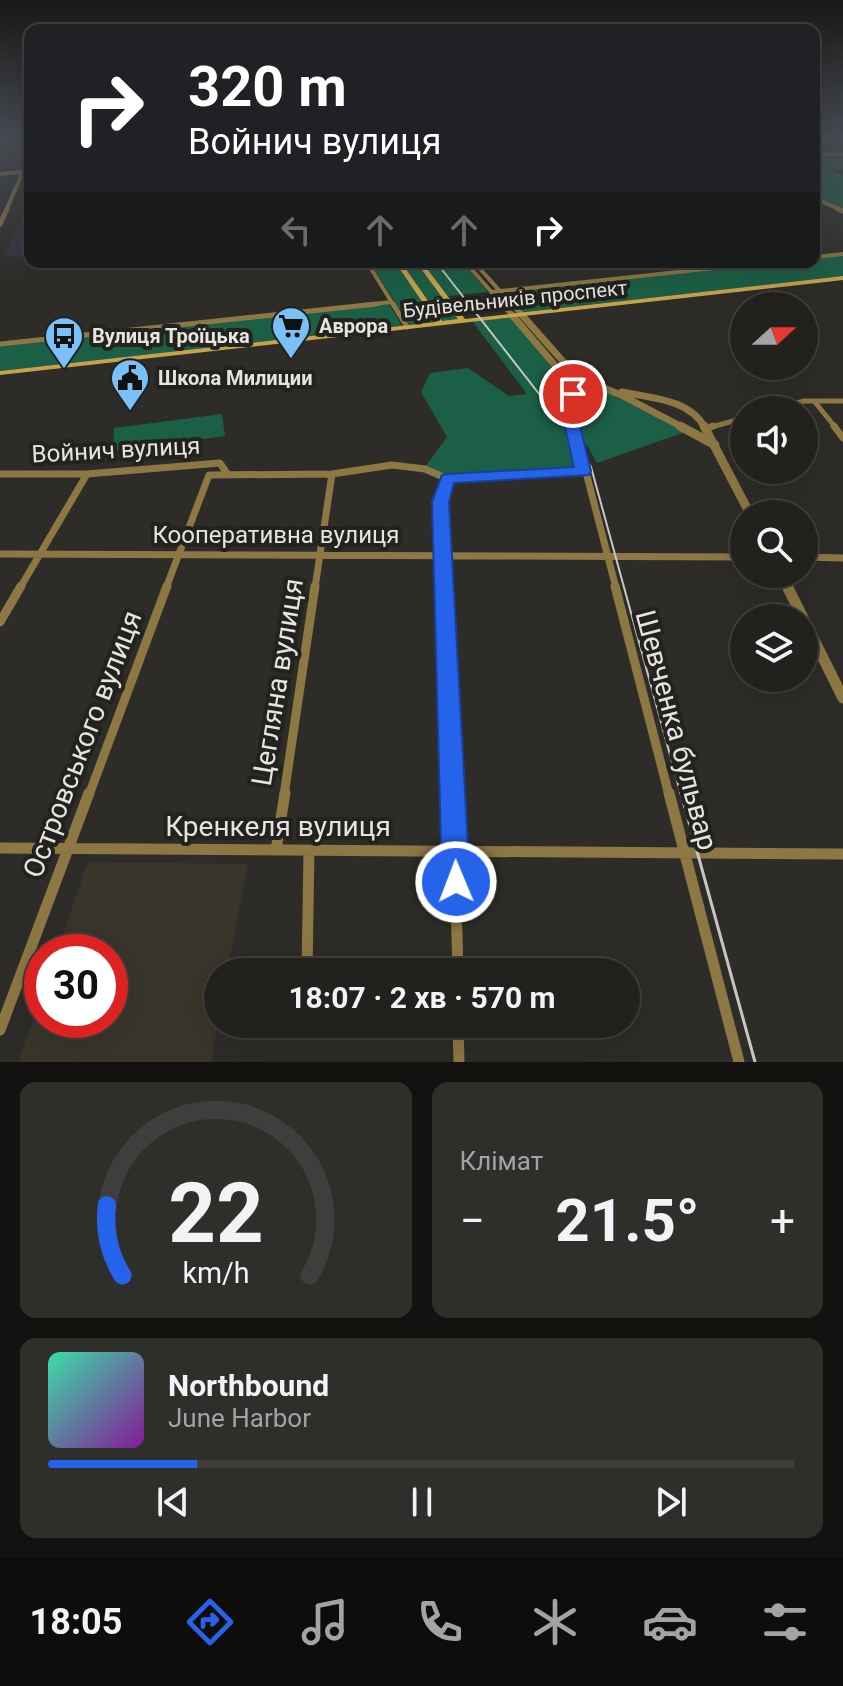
<!DOCTYPE html>
<html lang="uk">
<meta charset="utf-8">
<style>
:root{--surface:#22211e;--page:#2e2e2b;--text:#f1f3f6;--muted:#a2a3a4;--line:#3f3e3c;--accent:#2563eb}
body{margin:0;font-family:Roboto,sans-serif;background:var(--page);color:var(--text);height:100vh;display:flex;flex-direction:column;font-size:30px;white-space:nowrap}
*{box-sizing:border-box;margin:0}
p{font-size:26px;color:var(--muted)}
.icon{flex:none;width:44px;height:44px;fill:none;stroke:currentColor;stroke-width:2;stroke-linecap:round;stroke-linejoin:round}
.map{position:relative;height:1062px;overflow:hidden}
.sheet{display:flex;flex-direction:column;gap:20px;padding:20px;background:#131210;flex:1}
.sheet>*{flex:none}
.hud{position:absolute;left:24px;top:24px;width:796px;height:244px;border-radius:16px;box-shadow:0 8px 32px #0002,0 0 0 2px var(--line);background:#202124;color:#fff;overflow:hidden}
.needle{width:52px;rotate:69deg}
.tools{position:absolute;left:730px;top:292px;display:grid;gap:16px}
.tools a{display:grid;place-items:center;width:88px;height:88px;border-radius:50%;background:var(--surface);box-shadow:0 8px 32px #0002,0 0 0 2px var(--line);font-size:40px}
.speed{position:absolute;left:24px;top:934px;display:flex;gap:16px;font-size:40px;font-weight:700;text-align:center}
.speed>*{display:grid;place-content:center;width:104px;height:104px;border-radius:50%;background:var(--surface);box-shadow:0 8px 32px #0002,0 0 0 2px var(--line);line-height:1}
.speed .limit{border:12px solid #d22;background:#fff;color:#111}
.pin{position:absolute;display:grid;place-items:center;width:68px;height:68px;color:#fff;margin:-34px;border:4px solid #fff;border-radius:50%;box-shadow:0 2px 8px #0007}
.me{position:absolute;width:88px;margin:-44px;rotate:359deg;stroke-linejoin:round;filter:drop-shadow(0 0 6px #0008)}
.turn{display:flex;align-items:center;gap:28px;height:168px;padding:0 32px;font-size:36px}
.turn .icon{width:104px;height:104px;stroke-width:2.5}
.turn b{display:block;font-size:56px;line-height:68px}
.lanes{display:flex;align-items:center;height:76px;padding:0 32px;background:#0003;justify-content:center;gap:40px;direction:ltr}
.lanes .off{opacity:.35}
.big{font-size:60px;font-weight:700;line-height:1.1}
.sheet .widget{flex:1;display:flex;flex-direction:column;justify-content:center;gap:12px;min-width:0;padding:0 28px;border-radius:16px;background:var(--page)}
.sheet .dial{align-items:center;gap:0}
.dial svg{height:208px;overflow:visible;fill:none;stroke:var(--line);stroke-width:7;stroke-linecap:round;text-anchor:middle}
.dial text{fill:var(--text);stroke:none}
.song{display:flex;align-items:center;gap:24px}
.cover{width:96px;height:96px;border-radius:12px;background:linear-gradient(135deg,hsl(160 70% 55%),hsl(290 70% 35%))}
.played{height:8px;border-radius:4px;background:linear-gradient(90deg,var(--accent) 20%,var(--line) 20%)}
.keys{display:flex;justify-content:space-around;direction:ltr}
.heat{display:flex;justify-content:space-between;align-items:center;font-size:44px;direction:ltr}
.sheet .tiles{flex:1;display:grid;gap:20px;grid-template-columns:1fr 1fr}
.widget:last-child{grid-column:span 2}
.trip{position:absolute;left:204px;top:958px;width:436px;height:80px;border-radius:40px;background:var(--surface);box-shadow:0 8px 32px #0002,0 0 0 2px var(--line);font-weight:700;line-height:80px;text-align:center}
.menu{display:flex;height:128px;justify-content:space-around;align-items:center;background:#0e0d0c;color:var(--muted)}
.menu .icon{width:56px;height:56px}
.menu .selected{color:var(--accent)}
.menu b{font-size:36px;color:var(--text)}
.map>svg:first-child{display:block}
</style>
<div class="map">
<svg width="843" height="1062" viewBox="0 0 843 1062">
<rect width="100%" height="100%" fill="#2d2c28"/>
<path fill="#38352b" d="M30,137L17,168L0,169V138Z
M88,862L248,864L227,972H218V1022L211,1062H18L42,995V1020H110V952H57Z"/>
<path fill="#382f3e" d="M30,225V255L5,257L17,226Z"/>
<path fill="#1b5f46" d="M814,154H843V169H830L843,176V210L814,197Z
M843,255V276L524,312L505,291L780,262H814V258Z
M370,262H395L436,322L409,325Z
M401,262H416L459,320L442,322Z
M422,262H462L488,292L448,296Z
M389,304L402,326L0,371V345Z
M510,317L555,370L579,470L449,477L425,467L447,437L421,392L430,373L468,368L509,396L527,394L472,321Z
M580,380L688,431L597,463C575,422 566,429 580,380Z
M222,414L225,436L113,451L114,428Z"/>
<g fill="none" stroke-linecap="round" stroke-linejoin="round">
<path stroke="#8d7844" stroke-width="3" d="M814,154H843"/>
<path stroke="#8d7844" stroke-width="4" d="M814,257L843,254
M367,262L394,306
M465,262L504,306
M474,262L513,306
M491,292L771,262
M357,306L391,302"/>
<path stroke="#8d7844" stroke-width="5" d="M393,304L407,327
M502,304L512,315
M512,304L521,314
M0,344L376,304
M559,370L574,428
M814,401L836,428
M569,408L578,377
M773,410L804,401H843
M708,428L744,418"/>
<path stroke="#8d7844" stroke-width="7" d="M574,426L616,588
M834,426L843,438
M708,428L713,426
M0,474H87L220,463L228,475
M0,554L744,557
M804,557L843,558
M20,588L87,474
M166,588L209,475L332,474L392,465L425,469L448,479L583,471
M315,588L332,474
M444,588L440,502L448,479"/>
<path stroke="#8d7844" stroke-width="9" d="M444,586L453,795
M615,586L669,795
M0,622L21,586
M89,795L167,586
M284,795L315,586"/>
<path stroke="#8d7844" stroke-width="11" d="M453,793L458,972
M669,793L739,1062
M0,848L843,854
M276,850L285,793
M307,972L309,850
M458,1024L459,1062
M0,1030L89,793
M305,1033L306,1024"/>
<path stroke="#8d7844" stroke-width="4" d="M0,174L22,172
M814,198L843,211
M6,211L30,155"/>
<path stroke="#8d7844" stroke-width="5" d="M838,209L843,211
M0,224L7,209"/>
<path stroke="#8d7844" stroke-width="7" d="M521,314L575,375
M512,315L559,370L621,395L684,428
M622,392C651,398 690,399 705,428"/>
<path stroke="#8d7844" stroke-width="9" d="M680,426L715,445
M704,426L750,514
M781,574L788,588"/>
<path stroke="#8d7844" stroke-width="11" d="M787,586L803,618
M804,620L843,698"/>
<path fill="#c4a34b" fill-rule="evenodd" d="M395,262H401L442,321L458,319L416,262H422L465,319L843,276V280L0,375V371L436,322Z"/>
<path stroke="#c6c6c3" stroke-width="2" d="M436,262L579,445L591,467L681,795"/>
<path stroke="#c6c6c3" stroke-width="3" d="M681,793L755,1062"/>
</g>
<linearGradient id="sky" x2="0" y2="1"><stop stop-color="#191816"/><stop offset="0.48" stop-color="#464b53"/><stop offset="1" stop-color="#464b53" stop-opacity="0"/></linearGradient>
<rect width="843" height="286" fill="url(#sky)"/>
<path fill="#2563eb" stroke="#184099" stroke-width="2" d="M573,390L580,394L576,410L591,471L589,475L454,483L449,502L470,882L466,891L456,895L446,891L442,882L432,502L442,475L448,474L574,467L561,410L566,394Z"/>
<defs>
<symbol id="supermarket-pin" viewBox="-11 -11 22 30"><path d="M0 17L-7.5 6A9.5 9.5 0 1 1 7.5 6Z" fill="#79bff8" stroke="#23221e"/><path d="M-6-5.5h2.5l.6 2H6L4.5 2H-2.5L-4.4-4H-6ZM-1.5 3.2a1.3 1.3 0 1 0 .1 0ZM3 3.2a1.3 1.3 0 1 0 .1 0Z" fill="#111"/></symbol>
<symbol id="bus-pin" viewBox="-11 -11 22 30"><path d="M0 17L-7.5 6A9.5 9.5 0 1 1 7.5 6Z" fill="#79bff8" stroke="#23221e"/><path d="M-5-6H5V4H4V6H2V4H-2V6H-4V4H-5ZM-3.5-4V0h7V-4ZM-3.5 1.2v1.5H-2V1.2ZM2 1.2v1.5H3.5V1.2Z" fill="#111"/></symbol>
<symbol id="civic-pin" viewBox="-11 -11 22 30"><path d="M0 17L-7.5 6A9.5 9.5 0 1 1 7.5 6Z" fill="#79bff8" stroke="#23221e"/><path d="M-.6-6.5H3V-4.5H.6V-3L4-1V1h2V6H-6V1h2V-1L-.6-3ZM-1.2 2.5V6h2.4V2.5Z" fill="#111"/></symbol>
</defs>
<g fill-rule="evenodd">
<use href="#supermarket-pin" x="269" y="304" width="44" height="60"/>
<use href="#bus-pin" x="42" y="314" width="44" height="60"/>
<use href="#civic-pin" x="108" y="356" width="44" height="60"/>
</g>
<g text-anchor="middle" stroke-width="8" stroke-linejoin="round" paint-order="stroke">
<g font-size="20" fill="#e4e4e1" stroke="#23221e">
<text transform="translate(515 299) rotate(-6)" y="7">Будівельників проспект</text>
</g>
<g font-size="20" font-weight="bold" fill="#e4e4e1" stroke="#23221e" text-anchor="start">
<text x="319" y="333">Аврора</text>
<text x="92" y="343">Вулиця Троїцька</text>
<text x="158" y="385">Школа Милиции</text>
</g>
<g font-size="24" fill="#e4e4e1" stroke="#23221e">
<text transform="translate(116 450) rotate(-3)" y="8">Войнич вулиця</text>
<text x="276" y="543">Кооперативна вулиця</text>
</g>
<g font-size="28" fill="#e4e4e1" stroke="#23221e">
<text transform="translate(277 682) rotate(-81)" y="10">Цегляна вулиця</text>
<text transform="translate(677 730) rotate(75)" y="10">Шевченка бульвар</text>
<text transform="translate(82 744) rotate(-69)" y="10">Островського вулиця</text>
<text x="278" y="836">Кренкеля вулиця</text>
</g>
</g>
</svg>
<div class="tools">
<a><svg class="needle" viewBox="-14 -14 28 28"><path d="M0-13l5 13h-10z" fill="#e53935"/><path d="M0 13l5-13h-10z" fill="#a2a3a4"/></svg></a>
<a><svg class="icon" aria-label="sound" viewBox="0 0 24 24"><path d="M4 9h4l5-4v14l-5-4H4zM17 9q2 3 0 6"/></svg></a>
<a><svg class="icon" aria-label="search" viewBox="0 0 24 24"><circle cx="10" cy="10" r="6"/><path d="M15 15l6 6"/></svg></a>
<a><svg class="icon" aria-label="layers" viewBox="0 0 24 24"><path d="M12 4l9 5-9 5-9-5zM3 14l9 5 9-5"/></svg></a>
</div>
<div class="speed"><div class="limit">30</div></div>
<div class="pin" style="left:573px;top:394px;background:#d93025"><svg class="icon" aria-label="arrive" viewBox="0 0 24 24"><path d="M6 21V4h12l-3 4 3 4H6"/></svg></div>
<svg class="me" style="left:456px;top:882px" viewBox="-20 -20 40 40"><circle r="17" fill="#2563eb" stroke="#fff" stroke-width="3"/><path d="M0-11L8 9 0 5-8 9z" fill="#fff"/></svg>
<div class="trip">18:07 · 2 хв · 570 m</div>
<div class="hud">
<div class="turn"><svg class="icon" aria-label="right" viewBox="0 0 24 24"><path d="M7 20v-9h11M14 6l5 5-5 5"/></svg><div><b>320 m</b>Войнич вулиця</div></div>
<div class="lanes"><svg class="icon off" aria-label="left" viewBox="0 0 24 24"><path d="M17 20v-9H6M10 6l-5 5 5 5"/></svg><svg class="icon off" aria-label="ahead" viewBox="0 0 24 24"><path d="M12 20V5M6 11l6-6 6 6"/></svg><svg class="icon off" aria-label="ahead" viewBox="0 0 24 24"><path d="M12 20V5M6 11l6-6 6 6"/></svg><svg class="icon" aria-label="right" viewBox="0 0 24 24"><path d="M7 20v-9h11M14 6l5 5-5 5"/></svg></div>
</div>
</div>
<section class="sheet">
<div class="tiles">
<div class="widget dial"><svg viewBox="0 0 100 80">
<path d="M14 69A42 42 0 1 1 86 69"/>
<path d="M14 69A42 42 0 0 1 8 42" stroke="#2563eb"/>
<text x="50" y="56" font-size="32" font-weight="700">22</text>
<text x="50" y="72" font-size="11">km/h</text>
</svg></div>
<div class="widget"><p>Клімат</p>
<div class="heat"><a>−</a><b class="big">21.5°</b><a>+</a></div>
</div>
<div class="widget">
<div class="song"><i class="cover"></i><div><b>Northbound</b><p>June Harbor</p></div></div>
<div class="played"></div>
<div class="keys"><svg class="icon" aria-label="previous" viewBox="0 0 24 24"><path d="M18 5L8 12l10 7zM5 5v14"/></svg><svg class="icon" aria-label="pause" viewBox="0 0 24 24"><path d="M8 5v14M16 5v14"/></svg><svg class="icon" aria-label="next" viewBox="0 0 24 24"><path d="M6 5l10 7-10 7zM19 5v14"/></svg></div>
</div>
</div>
</section>
<nav class="menu">
<b>18:05</b>
<svg class="icon selected" aria-label="directions" viewBox="0 0 24 24"><path d="M12 3l9 9-9 9-9-9zM9 14v-3h6M13 9l2 2-2 2"/></svg>
<svg class="icon" aria-label="music" viewBox="0 0 24 24"><path d="M9 18V5l10-2v13"/><circle cx="6" cy="18" r="3"/><circle cx="16" cy="16" r="3"/></svg>
<svg class="icon" aria-label="phone" viewBox="0 0 24 24"><path d="M5 4h4l2 5-3 2q2 4 5 5l2-3 5 2v4C11 20 4 13 5 4z"/></svg>
<svg class="icon" aria-label="climate" viewBox="0 0 24 24"><path d="M12 3v18M4 7l16 10M4 17L20 7"/></svg>
<svg class="icon" aria-label="car" viewBox="0 0 24 24"><path d="M5 17H2v-5l4-1 3-4h7l3 4 3 1v5h-3M9 17h6M6 11h13"/><circle cx="7" cy="17" r="2"/><circle cx="17" cy="17" r="2"/></svg>
<svg class="icon" aria-label="filters" viewBox="0 0 24 24"><path d="M4 7h16M4 17h16"/><circle cx="9" cy="7" r="2"/><circle cx="15" cy="17" r="2"/></svg>
</nav>
